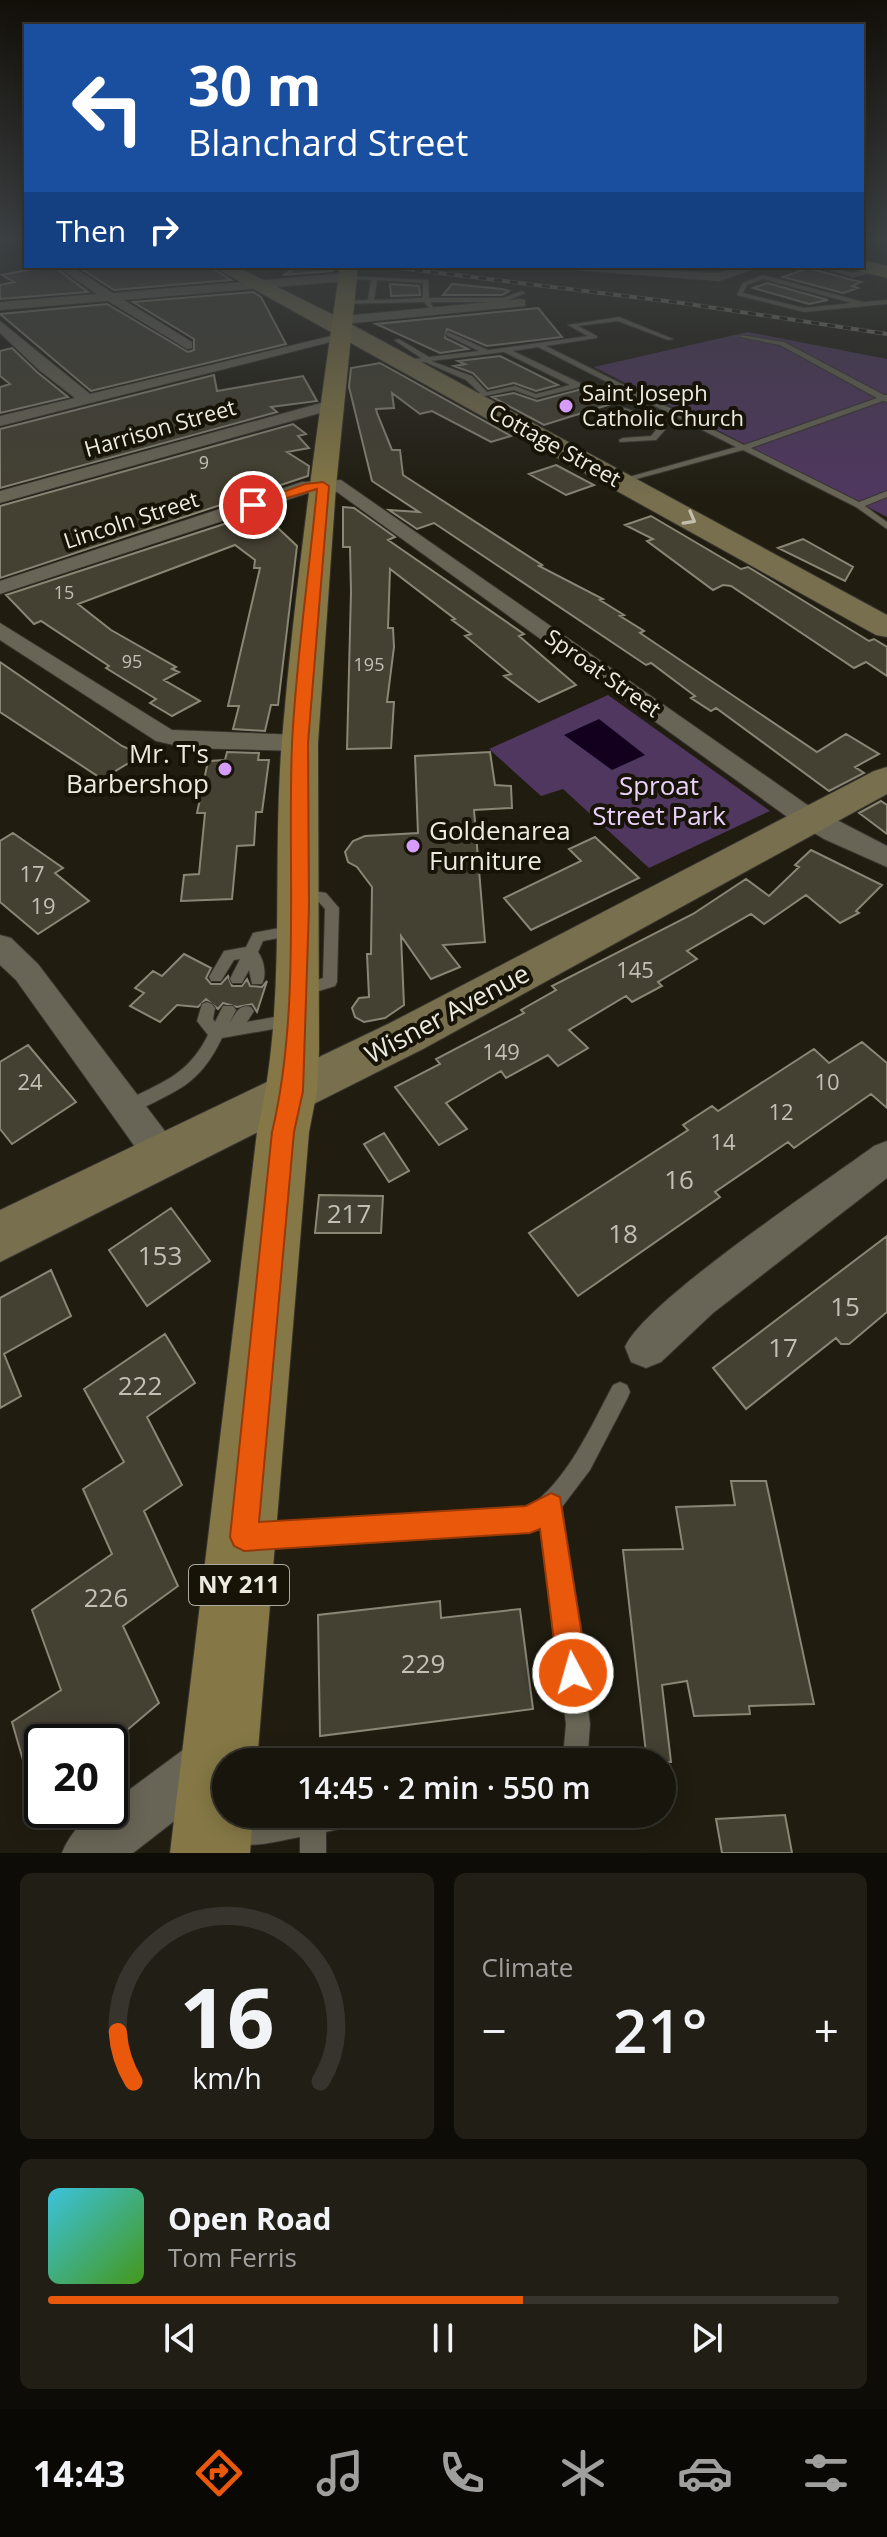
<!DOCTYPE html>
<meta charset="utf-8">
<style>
:root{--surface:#18150c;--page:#211e15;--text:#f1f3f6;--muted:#9f9f9d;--line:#36342d;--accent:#ea580c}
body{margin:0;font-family:"Open Sans",sans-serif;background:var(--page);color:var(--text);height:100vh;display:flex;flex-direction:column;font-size:30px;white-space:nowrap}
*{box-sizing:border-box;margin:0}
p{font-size:26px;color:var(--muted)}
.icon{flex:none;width:44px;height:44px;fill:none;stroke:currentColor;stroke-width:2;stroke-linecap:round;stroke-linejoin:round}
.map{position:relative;height:1853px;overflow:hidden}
.drawer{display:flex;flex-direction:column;gap:20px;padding:20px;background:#0d0c07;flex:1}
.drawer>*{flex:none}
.top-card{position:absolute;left:24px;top:24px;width:840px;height:244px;border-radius:0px;box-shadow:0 4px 20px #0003,0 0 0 2px var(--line);background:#1a4fa0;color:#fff;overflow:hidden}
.speed{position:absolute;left:24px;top:1724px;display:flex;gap:16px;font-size:40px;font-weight:700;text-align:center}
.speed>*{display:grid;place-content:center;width:104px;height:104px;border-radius:50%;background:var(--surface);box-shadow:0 4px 20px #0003,0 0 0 2px var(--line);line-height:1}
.speed .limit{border:4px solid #111;border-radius:12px;background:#fff;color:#111}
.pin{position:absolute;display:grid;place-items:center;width:68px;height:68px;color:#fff;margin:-34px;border:4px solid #fff;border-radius:50%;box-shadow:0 2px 8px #0007}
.me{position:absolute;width:88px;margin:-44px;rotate:354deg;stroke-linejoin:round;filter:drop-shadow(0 0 6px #0008)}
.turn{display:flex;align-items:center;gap:28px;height:168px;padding:0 32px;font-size:36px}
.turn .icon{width:104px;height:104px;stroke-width:2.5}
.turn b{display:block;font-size:56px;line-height:68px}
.then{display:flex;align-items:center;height:76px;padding:0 32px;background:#0003;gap:16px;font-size:30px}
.big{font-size:60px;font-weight:600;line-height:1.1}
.drawer .widget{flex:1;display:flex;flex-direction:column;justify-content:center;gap:12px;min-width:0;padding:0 28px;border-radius:12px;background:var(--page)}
.drawer .dial{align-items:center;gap:0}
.dial svg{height:208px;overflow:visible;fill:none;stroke:var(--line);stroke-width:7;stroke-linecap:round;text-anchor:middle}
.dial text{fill:var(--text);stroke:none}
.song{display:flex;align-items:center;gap:24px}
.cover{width:96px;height:96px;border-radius:12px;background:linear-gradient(135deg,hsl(190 70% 55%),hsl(100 70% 35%))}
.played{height:8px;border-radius:4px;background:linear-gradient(90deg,var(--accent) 60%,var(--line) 60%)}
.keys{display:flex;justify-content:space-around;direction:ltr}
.heat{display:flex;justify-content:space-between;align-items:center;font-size:44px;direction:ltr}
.drawer .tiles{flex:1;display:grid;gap:20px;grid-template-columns:1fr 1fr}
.widget:last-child{grid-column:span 2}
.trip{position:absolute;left:212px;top:1748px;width:464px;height:80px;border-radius:40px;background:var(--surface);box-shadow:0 4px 20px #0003,0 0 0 2px var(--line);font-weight:600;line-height:80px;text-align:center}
.tabs{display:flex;height:128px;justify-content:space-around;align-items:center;background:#0a0805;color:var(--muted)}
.tabs .icon{width:56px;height:56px}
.tabs .selected{color:var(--accent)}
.tabs b{font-size:36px;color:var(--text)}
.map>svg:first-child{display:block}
</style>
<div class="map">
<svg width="887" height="1853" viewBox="0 0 887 1853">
<rect width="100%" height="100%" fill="#201c10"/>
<path fill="#503760" d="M748,332L887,359V517L594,367Z
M608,695L770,811L649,868L563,789L541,796L489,749Z"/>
<path fill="#13001f" d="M599,719L645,755L612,770L564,735Z"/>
<path fill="#444032" stroke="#8a8676" stroke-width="2" d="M45,266H53L88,292L0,299V285L14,282L2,275Z
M77,266H209L231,280L114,290Z
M299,266H337L332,271L283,275Z
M808,268L852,280L861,282L852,286L858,288L843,293L783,277Z
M767,283L828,300L809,304L753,288Z
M390,284L419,286L420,295L391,296Z
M452,284L502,289L509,291L502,295H443Z
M253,292L261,297L286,344L91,391L0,314L107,304L188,352L194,350V339L133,302Z
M538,308L562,337L487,346L447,329L445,338L468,349L440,353L376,324Z
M12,348L37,372L68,397L0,413V387L10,384L0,376V351Z
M500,356L558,385L536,391L514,383L488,389L473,373L454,366L465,364L458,361Z
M380,363L511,436L491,442L432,411L420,414L392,393L394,408L376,409L377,413L392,450H400L403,475L542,565L539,566L603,599L600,600L624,615L620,616L644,631L640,633L817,752L846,734L879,754L855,767L864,773L829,791L716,708L711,711L691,698L695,696L651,663L646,665L434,523L417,529L389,510L419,512L372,481L349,387L351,368Z
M214,375L217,391L303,376L317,401L271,407L277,412L0,488V429Z
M593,386L620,398L607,402L611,404L544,425L492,397L514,393L537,401Z
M293,424L306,434L298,436L309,448L287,452L309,466L308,476L0,578V506Z
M556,465L594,485L566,495L529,474Z
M343,507L354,508L395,537L388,540L524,634L519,636L576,685L539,702L504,676L511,674L465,636L471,634L452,620L455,619L390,569L388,628H393L394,647L387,702H394L391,748L347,749L351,592L350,547H343Z
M261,512L297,546L278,705H271L265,731L233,729L239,706H228L260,568H254L255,560L235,545L78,604L111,630L176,667L172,669L179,672L164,680L200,701L172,716L150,703L156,699L106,668L109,666L41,621L34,624L6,595Z
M651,516L741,569L748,567L768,579L869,641L874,639L887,647V676L866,662L854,668L731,586L723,585L713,590L647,541L653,539L625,525Z
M803,539L853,567L845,581L778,548Z
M0,662L122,746L142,755L102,779L0,712Z
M227,752L259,753L258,760H269L262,812H256L254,845L237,846L232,899L181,901L184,875L199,874L205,813H197L208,761L225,760Z
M490,752L495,785L511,786L512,808L474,810L485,942L443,945L460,967L431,979L401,936L404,1005L385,1018L364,1022L355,1017L352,1008L359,998L369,997L367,954H371L372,887L357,867L348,862L345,852L353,841L365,836L418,833L415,756Z
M881,801L887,805V834L859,813Z
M13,833L63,868L55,873L89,901L38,934L0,902V841Z
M595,837L639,878L531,930L504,898L581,861L569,849Z
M811,850L882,885L856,911L859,913L840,923L806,895L764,924L751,914L687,951L697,959L658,982L662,986L632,1002L626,996L569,1030L588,1048L558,1066L548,1055L506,1078L501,1071L446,1103L467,1129L439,1145L395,1087L440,1064L436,1059L524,1013L521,1010L556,990L552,986L693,914L746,879L769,896L799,867L795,865Z
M184,954L211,968L206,978L211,984H221L228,976L232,986H242L247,979L250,986L262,987L267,981L257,1012L252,1004L237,1007L223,1003L218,1009L206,999L198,1007L177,1005L160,1022L130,1006L144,993L135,988L153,971L162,976Z
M862,1042L887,1063V1108L871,1094L794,1148L788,1142L715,1192L720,1197L578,1296L529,1233L688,1130L683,1125L712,1106L718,1111L814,1049L829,1063Z
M28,1045L76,1102L12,1144L0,1129V1062Z
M384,1133L409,1171L389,1182L364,1144Z
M319,1195L383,1196L381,1233H315Z
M171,1208L210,1261L147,1306L109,1250Z
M887,1236V1312L849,1344H841L836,1338L746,1409L713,1368Z
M51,1270L71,1316L4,1354L21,1396L0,1408V1298Z
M165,1334L195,1383L147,1417L182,1485L144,1511L178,1586L123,1626L159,1703L113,1742H42V1746L23,1760L12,1722L61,1690L32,1610L112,1554L83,1489L124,1462L84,1389Z
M731,1481H766L814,1704L749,1706L750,1714L694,1716L687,1681L662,1685L671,1762H647L623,1550L683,1549L676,1507L735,1505Z
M440,1601L441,1618L520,1609L533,1709L320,1736L318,1615Z
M785,1815L792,1853H722L716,1819Z"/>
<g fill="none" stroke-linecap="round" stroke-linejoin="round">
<defs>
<path id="lane" d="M816,266H826L853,273L879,268L882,270L853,277Z
M763,275L863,302L887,300V304L804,312L737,295L743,283ZM763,279L852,303L804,308L743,293L747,285Z
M346,276L428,280L429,298H503L522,291L525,293L504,302H430L433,307L430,309L424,302L345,304L343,301L368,300L371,280L344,279ZM377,280L423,283V298L374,300Z
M619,317L673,339L668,340L618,321L578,326L597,336V338L546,346L744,445L877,398L780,345L740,337V335L784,342L884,395H887V402L883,401L751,448L859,502L887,491V497L865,506L887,522V529L856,507L743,450L618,484V480L736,447L538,347L513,351L580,383V387L536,398L514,390L465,400V396L480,393L466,380L425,362L401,363V361L421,358L394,340L399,339L429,357L479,351L446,335L448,332L488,350L588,336L568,325ZM504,352L570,385L536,394L515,386L487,392L472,376L431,361Z
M619,406L652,417L665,430L656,440L620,442L619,440L623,438L651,436L656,430L646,421L619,410Z
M301,889L326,893L339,908L337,982L335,986L303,996L298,994L296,990L298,986L323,978L325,909L317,900L296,897L294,894L296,891Z
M295,925L300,926L302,930L300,934L263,941L258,952C264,960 267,975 262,984H252L249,970L242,983H232L230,979L240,959L234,960L221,981H211L209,977L224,951L246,947L253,933Z
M207,1002L212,1004L215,1008L213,1019L215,1022L223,1006H233L236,1010L229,1024C235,1015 239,1003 251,1007L254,1011L247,1022L291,1014L296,1016L299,1020L296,1024L291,1026L222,1038C199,1086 177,1090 133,1113L127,1115L121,1113L119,1108L121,1103C160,1083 188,1076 208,1035L197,1021L202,1004Z
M620,1382L627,1385L630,1392L627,1399L590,1470L562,1507L590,1724L588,1751L582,1762H554L564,1746L566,1724L542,1523L530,1530L256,1548L248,1545L245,1537L248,1529L256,1526L527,1509C569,1478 589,1430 613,1385Z
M288,1814H368L365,1823L326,1832V1853H300V1837C278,1841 247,1850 225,1841L221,1832L225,1823L234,1819Z"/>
<path id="street" d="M12,241H26V249Z
M56,266H71L113,293L346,273L352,277L346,281L124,300L192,342V348L187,349L108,301L0,310V302L97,294Z
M570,266L719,273L743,266H763L719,281L576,270Z
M520,299L525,300V306L344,324L337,320L344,316Z
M0,321L90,394L339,334L346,338L0,426V416L75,398L39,370L0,333Z
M332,400L340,405L338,408L0,503V491Z
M341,480L806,804L887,846V867L824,839L786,816L337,492H311L0,594V581L302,482Z
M0,623L172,730L300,735L313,743L300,751L187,748L156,741L0,640Z
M0,935L11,938L38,964L174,1143L179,1154L174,1165L161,1170L148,1165L16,980L0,965Z
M887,1141V1178L713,1313L661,1362L646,1368L631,1362L625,1347C645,1301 824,1183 874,1146Z
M209,1736L227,1744L235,1762H226V1781L133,1853H62C69,1835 88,1810 110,1810V1804L191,1744Z"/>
<path id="secondary" d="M212,266H235L338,317L887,615V637L876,635Z
M887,767V794L423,1049L0,1262V1210L390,1023L874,771Z"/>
<path id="primary" d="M862,260L887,266V278L855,270L853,266H862Z
M340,266H358L336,486L318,743L319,1050L317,1091L309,1132L257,1762H226V1814H253L250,1853H170L257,1132C288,1004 271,870 282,740C295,582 318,424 340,266Z"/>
</defs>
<use href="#lane" stroke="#37342e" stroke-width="2"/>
<use href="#street" stroke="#37342e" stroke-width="2"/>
<use href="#secondary" stroke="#37342e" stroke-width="2"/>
<use href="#primary" stroke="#37342e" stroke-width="2"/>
<use href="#lane" fill="#696556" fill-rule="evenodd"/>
<use href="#street" fill="#696556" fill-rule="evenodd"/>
<use href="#secondary" fill="#776f4e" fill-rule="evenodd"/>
<use href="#primary" fill="#857846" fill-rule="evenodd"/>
<defs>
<path id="rail" d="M383,266L682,303L887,334"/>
</defs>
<use href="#rail" stroke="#807d72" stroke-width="4"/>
<use href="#rail" stroke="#171307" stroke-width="3" stroke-dasharray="8" stroke-linecap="butt"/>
</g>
<defs><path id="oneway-chevron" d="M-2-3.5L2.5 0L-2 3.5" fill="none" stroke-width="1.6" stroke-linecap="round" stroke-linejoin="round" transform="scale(2)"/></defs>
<use stroke="#c3bfae" href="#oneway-chevron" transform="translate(690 519) rotate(29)"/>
<linearGradient id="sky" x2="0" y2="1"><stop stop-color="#120f09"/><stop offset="0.48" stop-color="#3c4042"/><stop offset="1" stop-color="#3c4042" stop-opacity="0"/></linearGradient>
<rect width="887" height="500" fill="url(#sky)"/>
<path fill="#ea580c" stroke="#983908" stroke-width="2" d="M323,482L329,486L308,743L309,907L303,1091L294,1132L259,1522L526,1506L551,1493L560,1497L588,1673L584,1684L573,1688L562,1684L558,1673L540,1529L530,1533L244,1551L234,1546L230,1537L272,1132C301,1012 287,868 292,744C296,659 309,574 317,489L253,508L247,505L305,484Z"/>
<g fill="#d59cfb" stroke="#171307" stroke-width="3">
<circle cx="566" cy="406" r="8"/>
<circle cx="225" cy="769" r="8"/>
<circle cx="413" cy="846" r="8"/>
</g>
<g text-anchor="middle" stroke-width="8" stroke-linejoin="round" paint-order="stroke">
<g font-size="18" fill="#c2c0b5">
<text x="204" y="469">9</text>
<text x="64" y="599">15</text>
<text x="132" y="668">95</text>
<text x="369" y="671">195</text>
</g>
<g font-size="22" fill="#eceae1" stroke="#171307" text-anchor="start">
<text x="582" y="401">Saint Joseph<tspan x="582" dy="25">Catholic Church</tspan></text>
</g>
<g font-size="22" fill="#eceae1" stroke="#171307">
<text transform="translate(160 428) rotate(-16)" y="8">Harrison Street</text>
<text transform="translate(555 445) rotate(29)" y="8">Cottage Street</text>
<text transform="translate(131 520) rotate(-18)" y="8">Lincoln Street</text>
<text transform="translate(603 673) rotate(35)" y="8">Sproat Street</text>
</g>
<g font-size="22" fill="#c2c0b5">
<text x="32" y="882">17</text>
<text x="43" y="914">19</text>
<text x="635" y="978">145</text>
<text x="501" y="1060">149</text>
<text x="30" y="1090">24</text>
<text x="827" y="1090">10</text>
<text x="781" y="1120">12</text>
<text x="723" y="1150">14</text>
</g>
<rect fill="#171307" stroke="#acaaa0" stroke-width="2" x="189" y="1565" width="100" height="40" rx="6"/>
<g font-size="24" font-weight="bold" fill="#eceae1">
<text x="239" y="1593">NY 211</text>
</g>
<g font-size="26" fill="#eceae1" stroke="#171307" text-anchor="end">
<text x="209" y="763">Mr. T's<tspan x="209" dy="30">Barbershop</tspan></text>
<text x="429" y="840" text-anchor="start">Goldenarea<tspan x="429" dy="30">Furniture</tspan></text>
</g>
<g font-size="26" fill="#ead1fc" stroke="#171307">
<text x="659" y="795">Sproat<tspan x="659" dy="30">Street Park</tspan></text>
</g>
<g font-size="26" fill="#eceae1" stroke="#171307">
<text transform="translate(447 1014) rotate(-28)" y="9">Wisner Avenue</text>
</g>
<g font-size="26" fill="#c2c0b5">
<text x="679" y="1189">16</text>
<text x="349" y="1223">217</text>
<text x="623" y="1243">18</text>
<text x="160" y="1265">153</text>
<text x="845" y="1316">15</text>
<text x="783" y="1357">17</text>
<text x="140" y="1395">222</text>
<text x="106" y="1607">226</text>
<text x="423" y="1673">229</text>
</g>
</g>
</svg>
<div class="speed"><div class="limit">20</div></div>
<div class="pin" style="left:253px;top:505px;background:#d93025"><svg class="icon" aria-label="arrive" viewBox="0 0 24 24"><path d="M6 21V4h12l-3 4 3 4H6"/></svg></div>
<svg class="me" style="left:573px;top:1673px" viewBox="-20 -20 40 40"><circle r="17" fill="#ea580c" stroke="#fff" stroke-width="3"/><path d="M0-11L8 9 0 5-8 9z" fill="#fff"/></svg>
<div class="trip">14:45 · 2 min · 550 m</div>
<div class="top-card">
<div class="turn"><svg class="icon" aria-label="left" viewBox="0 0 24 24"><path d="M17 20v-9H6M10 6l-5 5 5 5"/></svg><div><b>30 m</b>Blanchard Street</div></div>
<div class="then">Then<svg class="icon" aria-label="right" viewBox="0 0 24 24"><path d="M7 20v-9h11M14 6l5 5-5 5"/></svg></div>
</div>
</div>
<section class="drawer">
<div class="tiles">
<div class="widget dial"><svg viewBox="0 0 100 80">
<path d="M14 69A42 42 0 1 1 86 69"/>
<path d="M14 69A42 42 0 0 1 8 50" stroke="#ea580c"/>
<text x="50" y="56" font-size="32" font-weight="700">16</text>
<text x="50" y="72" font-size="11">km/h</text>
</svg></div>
<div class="widget"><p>Climate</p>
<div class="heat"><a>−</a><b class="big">21°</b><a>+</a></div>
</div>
<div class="widget">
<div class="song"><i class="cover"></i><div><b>Open Road</b><p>Tom Ferris</p></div></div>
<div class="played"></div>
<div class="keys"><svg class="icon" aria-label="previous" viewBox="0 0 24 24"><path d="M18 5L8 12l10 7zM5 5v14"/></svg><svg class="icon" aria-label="pause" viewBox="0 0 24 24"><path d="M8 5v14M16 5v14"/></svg><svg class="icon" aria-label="next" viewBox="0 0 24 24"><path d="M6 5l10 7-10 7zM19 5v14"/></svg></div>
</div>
</div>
</section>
<nav class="tabs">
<b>14:43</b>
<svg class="icon selected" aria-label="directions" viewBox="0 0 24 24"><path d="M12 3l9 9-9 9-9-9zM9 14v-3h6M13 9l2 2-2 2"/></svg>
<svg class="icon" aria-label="music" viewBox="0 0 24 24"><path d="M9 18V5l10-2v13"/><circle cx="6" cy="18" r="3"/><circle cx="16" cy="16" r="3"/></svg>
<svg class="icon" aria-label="phone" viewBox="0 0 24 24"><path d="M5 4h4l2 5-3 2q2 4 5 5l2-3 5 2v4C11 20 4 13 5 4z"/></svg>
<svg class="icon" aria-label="climate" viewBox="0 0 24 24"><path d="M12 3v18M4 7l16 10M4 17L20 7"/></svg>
<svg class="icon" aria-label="car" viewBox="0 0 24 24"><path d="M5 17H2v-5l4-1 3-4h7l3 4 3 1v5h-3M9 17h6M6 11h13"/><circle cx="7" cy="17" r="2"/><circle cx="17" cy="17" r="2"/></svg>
<svg class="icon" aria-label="filters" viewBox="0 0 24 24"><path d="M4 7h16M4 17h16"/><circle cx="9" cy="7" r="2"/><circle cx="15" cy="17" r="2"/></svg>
</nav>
